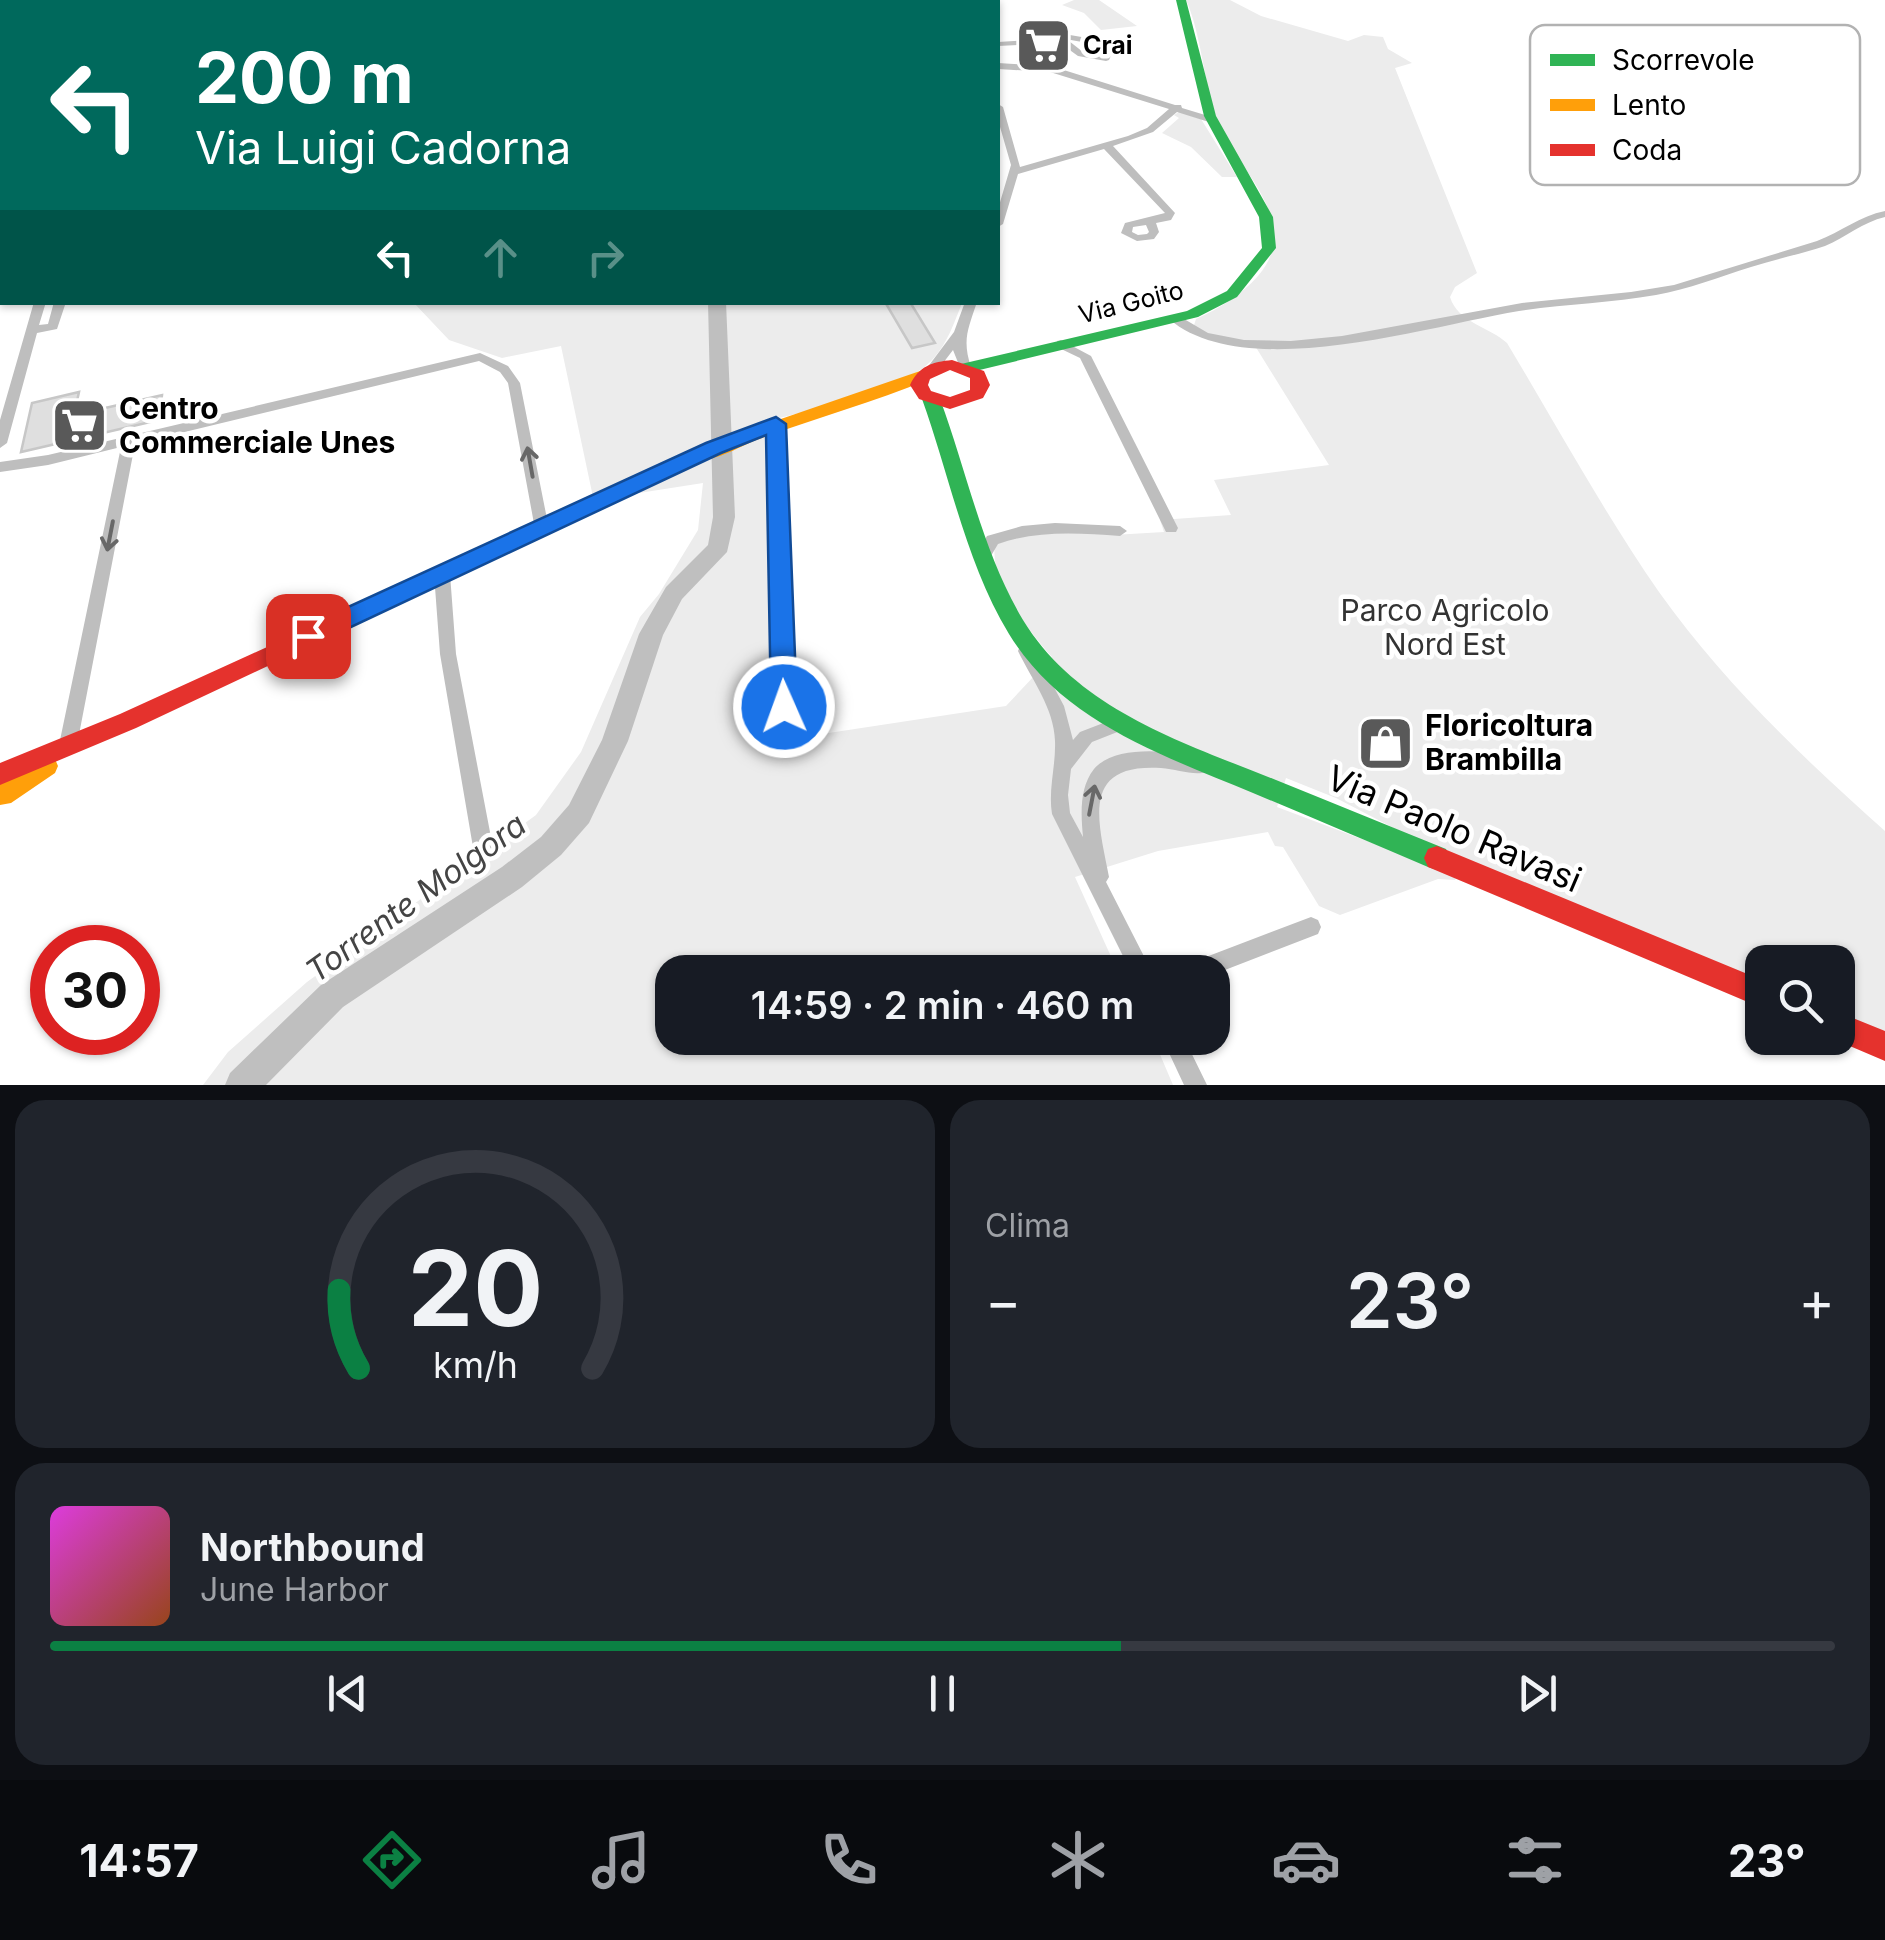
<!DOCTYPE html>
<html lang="it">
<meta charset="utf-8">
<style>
:root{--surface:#171b24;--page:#20242c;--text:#f1f3f6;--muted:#9ea1a6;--line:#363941;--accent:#0b8043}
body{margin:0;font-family:Inter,sans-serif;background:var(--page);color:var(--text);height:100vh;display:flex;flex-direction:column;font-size:38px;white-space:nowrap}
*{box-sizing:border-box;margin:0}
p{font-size:32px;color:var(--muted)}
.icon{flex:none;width:55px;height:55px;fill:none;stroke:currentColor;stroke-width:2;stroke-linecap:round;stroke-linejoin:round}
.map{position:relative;height:1085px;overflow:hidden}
.sheet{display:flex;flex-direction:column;gap:15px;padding:15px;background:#0d0f14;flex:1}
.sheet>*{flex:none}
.banner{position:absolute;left:0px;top:0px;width:1000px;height:305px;box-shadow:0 2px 8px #0004;background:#00695c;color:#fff;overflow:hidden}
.buttons{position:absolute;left:1745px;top:945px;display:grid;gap:20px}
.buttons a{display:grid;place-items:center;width:110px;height:110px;border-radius:20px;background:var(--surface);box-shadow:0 2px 8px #0004;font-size:50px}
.speed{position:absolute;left:30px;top:925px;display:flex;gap:20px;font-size:50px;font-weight:700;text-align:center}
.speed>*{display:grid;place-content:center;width:130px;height:130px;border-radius:50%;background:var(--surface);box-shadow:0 2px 8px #0004;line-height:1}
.speed .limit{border:15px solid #d22;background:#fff;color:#111}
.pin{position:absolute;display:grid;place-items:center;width:85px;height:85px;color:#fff;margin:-42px;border-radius:20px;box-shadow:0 5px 15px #0006}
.me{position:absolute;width:110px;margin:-55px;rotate:358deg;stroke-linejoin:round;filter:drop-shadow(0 0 8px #0008)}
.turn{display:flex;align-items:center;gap:35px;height:210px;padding:0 30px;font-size:45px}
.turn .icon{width:130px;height:130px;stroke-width:2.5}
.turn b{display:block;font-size:70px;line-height:85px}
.lanes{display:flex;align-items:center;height:95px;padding:0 30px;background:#0003;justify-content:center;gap:50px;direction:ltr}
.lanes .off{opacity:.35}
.big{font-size:75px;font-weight:600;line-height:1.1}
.sheet .tile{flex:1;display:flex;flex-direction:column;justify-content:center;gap:15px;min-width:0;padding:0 35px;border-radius:30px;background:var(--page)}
.sheet .dial{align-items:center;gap:0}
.dial svg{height:260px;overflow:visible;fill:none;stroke:var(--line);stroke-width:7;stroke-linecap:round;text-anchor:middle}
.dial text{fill:var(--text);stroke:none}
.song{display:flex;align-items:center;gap:30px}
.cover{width:120px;height:120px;border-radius:15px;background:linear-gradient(135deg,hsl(300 70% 55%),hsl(20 70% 35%))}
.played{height:10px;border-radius:5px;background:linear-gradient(90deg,var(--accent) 60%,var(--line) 60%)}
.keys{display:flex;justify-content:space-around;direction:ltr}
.heat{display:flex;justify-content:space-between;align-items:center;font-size:55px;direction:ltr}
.sheet .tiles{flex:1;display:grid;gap:15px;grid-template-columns:1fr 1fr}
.tile:last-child{grid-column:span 2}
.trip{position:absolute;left:655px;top:955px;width:575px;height:100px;border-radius:30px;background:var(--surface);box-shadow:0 2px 8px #0004;font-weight:600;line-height:100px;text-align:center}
.tabs{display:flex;height:160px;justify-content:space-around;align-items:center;background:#090b0e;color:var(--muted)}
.tabs .icon{width:70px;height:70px}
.tabs .current{color:var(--accent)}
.tabs b{font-size:45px;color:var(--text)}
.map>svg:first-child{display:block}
</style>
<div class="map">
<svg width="1885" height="1085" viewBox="0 0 1885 1085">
<rect width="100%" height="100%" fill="#fff"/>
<path fill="#ececec" d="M0,0H688L2,2L0,85Z
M1074,0H1099L1137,26L1101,30L1084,13L1062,5Z
M1186,0H1230L1261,16L1348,41L1364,35L1383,37L1388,49L1412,63L1395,68L1477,273L1455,287L1450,297C1458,323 1490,327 1507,343C1557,426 1604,513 1659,592C1723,682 1803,758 1885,831V1037L1838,1017V962H1762V986L1411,837L1336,798L1286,778L1277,807L1457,875L1455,880L1438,879L1340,915L1319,906L1283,847L1275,846L1268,832L1158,851L1075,877L1118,972H672V1038H1153L1173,1085H203L228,1052L307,982L536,815L581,752L640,617L659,594L698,530L703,483L639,493V476L593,497L561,346L502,358L449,340L414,303H962C954,323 948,342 933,359C904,392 808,410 764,422L769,444L776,741L1006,706L1052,657C1029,631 983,574 997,538L1061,531L1113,535L1164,532L1160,520L1231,515L1214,480L1329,465L1252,341C1232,339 1209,339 1194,325L1196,319C1220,308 1240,296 1258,276C1305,221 1236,170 1217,119C1203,81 1202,36 1186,0Z
M1179,112L1201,119L1237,177H1222L1191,147L1162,133L1179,118L1174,115Z"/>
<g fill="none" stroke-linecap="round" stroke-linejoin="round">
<path fill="#bfbfbf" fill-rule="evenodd" d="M46,0H72L74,2H48Z
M358,0H372L374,2H360Z
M708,302H726L735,517L727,552L682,599L663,635L628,741L589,823L561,855L522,887L343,1007L266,1085H225L230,1073L321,985L502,867L541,837L569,805L602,740L639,634L666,587L708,545L713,517Z"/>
</g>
<path fill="#dfdfdf" stroke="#c7c7c7" stroke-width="2.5" d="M885,302H910L935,343L912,348Z
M79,392L74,415L162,395L159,420L21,452L32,403Z"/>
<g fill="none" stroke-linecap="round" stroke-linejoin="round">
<path fill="#bebebe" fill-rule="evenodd" d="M948,0H956L957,2H950Z
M1070,35L1099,40L1113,51L1109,60L1106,61L1078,56L1060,43L998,46V42L1063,38ZM1071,40L1093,44L1105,52L1103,55L1083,52L1069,41Z
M998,63L1051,66L1175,105H1181L1182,108L1215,118L1217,120L1212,123L1177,112L1153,132L1113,146L1175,213L1171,220L1156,223L1159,232L1154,239L1137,241L1121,233L1125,223L1165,213L1104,149L1018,174L1003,224L998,227V209L1011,165L998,120V104L1003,107L1020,167L1128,136L1147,128L1169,109L1050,72L998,69ZM1146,225L1149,232L1147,234L1138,235L1132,232L1133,227Z
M0,189H2V195L0,196Z
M1885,211V217C1863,222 1846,237 1825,246C1801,254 1776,259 1751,267C1719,277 1689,289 1656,295C1611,303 1564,304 1519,311C1428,326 1245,384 1169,319L1171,316H1179L1208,333L1244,340L1291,341L1342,336L1522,303L1631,292L1674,285L1817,241C1841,232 1860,216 1885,211Z
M34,302H46L39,325L48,324L54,302H66L57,329L37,333L7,443L0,448V420Z
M965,302H977C968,329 962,340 971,367L969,370H961L953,350L937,371H929L927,368L954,332Z
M1061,340L1091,356L1178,528L1176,532H1166L1080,358L1057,347V341Z
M480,353L508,366L520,383L549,529L547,533H537L535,529L508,383L500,372L479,361L135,444L77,745L74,750L68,753L62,750L59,745L121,447L48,465L0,472V462L48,455Z
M776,420L783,424L794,740L791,745L785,748L779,745L776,740L769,424Z
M1055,523L1120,526L1127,531L1120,536C1079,533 1037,530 998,544L988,561H978L975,557L987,536L1022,526Z
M442,568L447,570L450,574L456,654L494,853L491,859L484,862L477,859L474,853L440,654L434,574L437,570Z
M1026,644L1032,646L1064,706L1073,740L1080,732L1119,717L1125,719L1128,724L1125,729L1092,742L1071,769L1068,795L1070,813L1083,837C1081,815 1079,788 1094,769C1116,743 1179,751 1207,760L1210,766L1207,772C1193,776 1177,769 1161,768C1080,763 1098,820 1109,877L1106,882L1152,972H1131L1052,814C1048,789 1056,766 1055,741C1054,708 1032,680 1018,651L1020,646Z
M1311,917L1318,920L1321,927L1318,934L1212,975V972H1182L1185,965Z
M1162,1038H1184L1207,1085H1184Z"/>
<path fill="#30b455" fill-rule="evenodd" d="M1176,0H1186L1216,116L1273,217L1276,248L1237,297L1198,317L967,373L961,372V364L1187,311L1227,291L1262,248L1259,217L1204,116Z
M931,393L940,399C967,472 983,553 1023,620C1078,710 1184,743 1276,780C1333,803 1389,826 1446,849L1450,858L1446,867L1437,870L1428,867C1369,842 1311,817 1253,793C1162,755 1063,722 1009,634C966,563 950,477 922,399Z"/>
<path fill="#ff9f0a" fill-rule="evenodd" d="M923,370L931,375L929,379C873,403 815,418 759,439C740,446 712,464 692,460L690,456L692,452L720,440Z
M46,755L55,759L58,766L55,773L11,803L0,805V783Z"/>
<path fill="#e5322d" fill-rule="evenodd" d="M952,360L984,371L990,385L983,398L950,409L919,399L910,385C919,366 932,362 952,360ZM950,370L970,378V390L950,397L931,391L928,385L930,379Z
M699,450L706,452L708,456L706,460L136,728L0,785V763L120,714Z
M1437,846L1762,980V1008L1428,867L1424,858L1428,849Z
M1838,1012L1885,1031V1061L1831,1038H1838Z"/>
</g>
<defs><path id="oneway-shaft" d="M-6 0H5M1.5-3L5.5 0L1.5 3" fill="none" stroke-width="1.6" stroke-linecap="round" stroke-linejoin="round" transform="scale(2.5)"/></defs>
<g stroke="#686868">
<use href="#oneway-shaft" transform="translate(530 462) rotate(-100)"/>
<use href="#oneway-shaft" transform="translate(110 536) rotate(101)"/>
<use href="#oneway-shaft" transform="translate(1092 800) rotate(-79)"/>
</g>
<path fill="#1a73e8" stroke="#114b97" stroke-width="2.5" d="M776,417L786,424L797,707L794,715L784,718L775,715L771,707L766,435L721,453L317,643H300L296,636L300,629L706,443Z"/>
<defs>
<symbol id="supermarket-square" viewBox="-11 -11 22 22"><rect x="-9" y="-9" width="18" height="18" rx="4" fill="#595959" stroke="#fff"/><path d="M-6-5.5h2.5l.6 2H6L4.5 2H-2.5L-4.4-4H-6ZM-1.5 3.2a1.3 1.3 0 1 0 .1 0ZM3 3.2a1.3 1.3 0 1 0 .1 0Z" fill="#fff"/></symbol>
<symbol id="shop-square" viewBox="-11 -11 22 22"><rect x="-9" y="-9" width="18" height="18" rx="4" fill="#595959" stroke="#fff"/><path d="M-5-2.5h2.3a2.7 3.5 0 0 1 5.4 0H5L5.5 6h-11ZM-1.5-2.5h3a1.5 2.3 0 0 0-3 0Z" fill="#fff"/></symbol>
</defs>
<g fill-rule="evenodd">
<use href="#supermarket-square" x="1012" y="14" width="63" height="63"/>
<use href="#supermarket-square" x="48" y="394" width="63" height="63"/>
<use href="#shop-square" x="1354" y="712" width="63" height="63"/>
</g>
<g text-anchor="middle" stroke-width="9" stroke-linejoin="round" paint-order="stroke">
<g font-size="25" font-weight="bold" fill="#000" stroke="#fff" text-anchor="start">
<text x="1083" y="54">Crai</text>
</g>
<g font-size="25" fill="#000" stroke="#fff">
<text transform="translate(1131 302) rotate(-14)" y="9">Via Goito</text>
</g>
<g font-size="30" font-weight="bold" fill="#000" stroke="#fff" text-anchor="start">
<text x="119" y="419">Centro<tspan x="119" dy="34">Commerciale Unes</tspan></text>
<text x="1425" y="736">Floricoltura<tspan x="1425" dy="34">Brambilla</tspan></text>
</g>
<g font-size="30" fill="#333" stroke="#fff">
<text x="1445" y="621">Parco Agricolo<tspan x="1445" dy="34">Nord Est</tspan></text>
</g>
<g font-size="32" font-style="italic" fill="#444" stroke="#fff">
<text transform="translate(416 898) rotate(-36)" y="11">Torrente Molgora</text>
</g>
<g font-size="35" fill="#000" stroke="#fff">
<text transform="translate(1454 829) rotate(23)" y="12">Via Paolo Ravasi</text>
</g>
</g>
<rect x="1530" y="25" width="330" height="160" rx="15" fill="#fff" stroke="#b2b2b2" stroke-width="2.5"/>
<rect x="1550" y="54" width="45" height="12" fill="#30b455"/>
<rect x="1550" y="99" width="45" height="12" fill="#ff9f0a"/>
<rect x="1550" y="144" width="45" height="12" fill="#e5322d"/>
<g font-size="28" fill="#000">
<text x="1612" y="70">Scorrevole</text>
<text x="1612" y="115">Lento</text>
<text x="1612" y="160">Coda</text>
</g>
</svg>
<div class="buttons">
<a><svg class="icon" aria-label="search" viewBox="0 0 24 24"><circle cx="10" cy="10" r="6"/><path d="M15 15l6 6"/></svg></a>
</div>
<div class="speed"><div class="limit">30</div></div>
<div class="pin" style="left:308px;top:636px;background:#d93025"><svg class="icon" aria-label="arrive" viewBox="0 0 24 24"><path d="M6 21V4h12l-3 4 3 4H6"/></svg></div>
<svg class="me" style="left:784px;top:707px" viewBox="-20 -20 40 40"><circle r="17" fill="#1a73e8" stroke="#fff" stroke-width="3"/><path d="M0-11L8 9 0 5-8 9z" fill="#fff"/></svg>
<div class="trip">14:59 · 2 min · 460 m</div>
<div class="banner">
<div class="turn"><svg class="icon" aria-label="left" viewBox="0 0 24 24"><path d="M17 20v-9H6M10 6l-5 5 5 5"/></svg><div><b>200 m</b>Via Luigi Cadorna</div></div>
<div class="lanes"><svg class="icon" aria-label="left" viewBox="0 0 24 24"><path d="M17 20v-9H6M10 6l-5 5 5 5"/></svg><svg class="icon off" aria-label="ahead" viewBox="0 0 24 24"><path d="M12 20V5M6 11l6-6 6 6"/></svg><svg class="icon off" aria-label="right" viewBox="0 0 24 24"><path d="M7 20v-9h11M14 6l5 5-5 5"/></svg></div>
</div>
</div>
<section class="sheet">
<div class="tiles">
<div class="tile dial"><svg viewBox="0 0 100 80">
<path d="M14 69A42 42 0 1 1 86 69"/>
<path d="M14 69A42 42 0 0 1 8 45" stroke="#0b8043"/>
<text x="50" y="56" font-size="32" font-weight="700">20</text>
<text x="50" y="72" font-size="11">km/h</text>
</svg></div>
<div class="tile"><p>Clima</p>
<div class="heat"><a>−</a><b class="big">23°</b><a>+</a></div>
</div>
<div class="tile">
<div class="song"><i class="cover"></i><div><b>Northbound</b><p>June Harbor</p></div></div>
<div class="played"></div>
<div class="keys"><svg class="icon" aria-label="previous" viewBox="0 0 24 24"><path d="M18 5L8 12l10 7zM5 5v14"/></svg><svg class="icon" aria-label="pause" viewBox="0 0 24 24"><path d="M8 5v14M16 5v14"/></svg><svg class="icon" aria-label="next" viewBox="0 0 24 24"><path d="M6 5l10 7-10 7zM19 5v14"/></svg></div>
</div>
</div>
</section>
<nav class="tabs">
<b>14:57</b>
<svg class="icon current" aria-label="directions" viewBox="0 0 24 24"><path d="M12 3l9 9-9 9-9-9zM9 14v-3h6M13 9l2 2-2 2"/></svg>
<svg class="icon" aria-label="music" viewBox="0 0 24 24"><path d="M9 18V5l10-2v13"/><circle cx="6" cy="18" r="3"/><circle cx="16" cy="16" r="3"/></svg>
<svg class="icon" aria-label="phone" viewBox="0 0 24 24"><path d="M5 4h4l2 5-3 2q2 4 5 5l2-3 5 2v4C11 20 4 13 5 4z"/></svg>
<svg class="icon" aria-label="climate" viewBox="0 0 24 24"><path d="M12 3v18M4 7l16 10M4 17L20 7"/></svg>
<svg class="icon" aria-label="car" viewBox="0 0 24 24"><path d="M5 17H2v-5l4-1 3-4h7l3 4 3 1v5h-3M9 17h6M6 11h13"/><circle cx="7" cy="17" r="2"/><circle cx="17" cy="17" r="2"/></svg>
<svg class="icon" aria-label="filters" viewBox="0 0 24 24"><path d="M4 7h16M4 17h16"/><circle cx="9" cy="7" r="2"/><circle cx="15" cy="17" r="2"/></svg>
<b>23°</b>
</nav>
